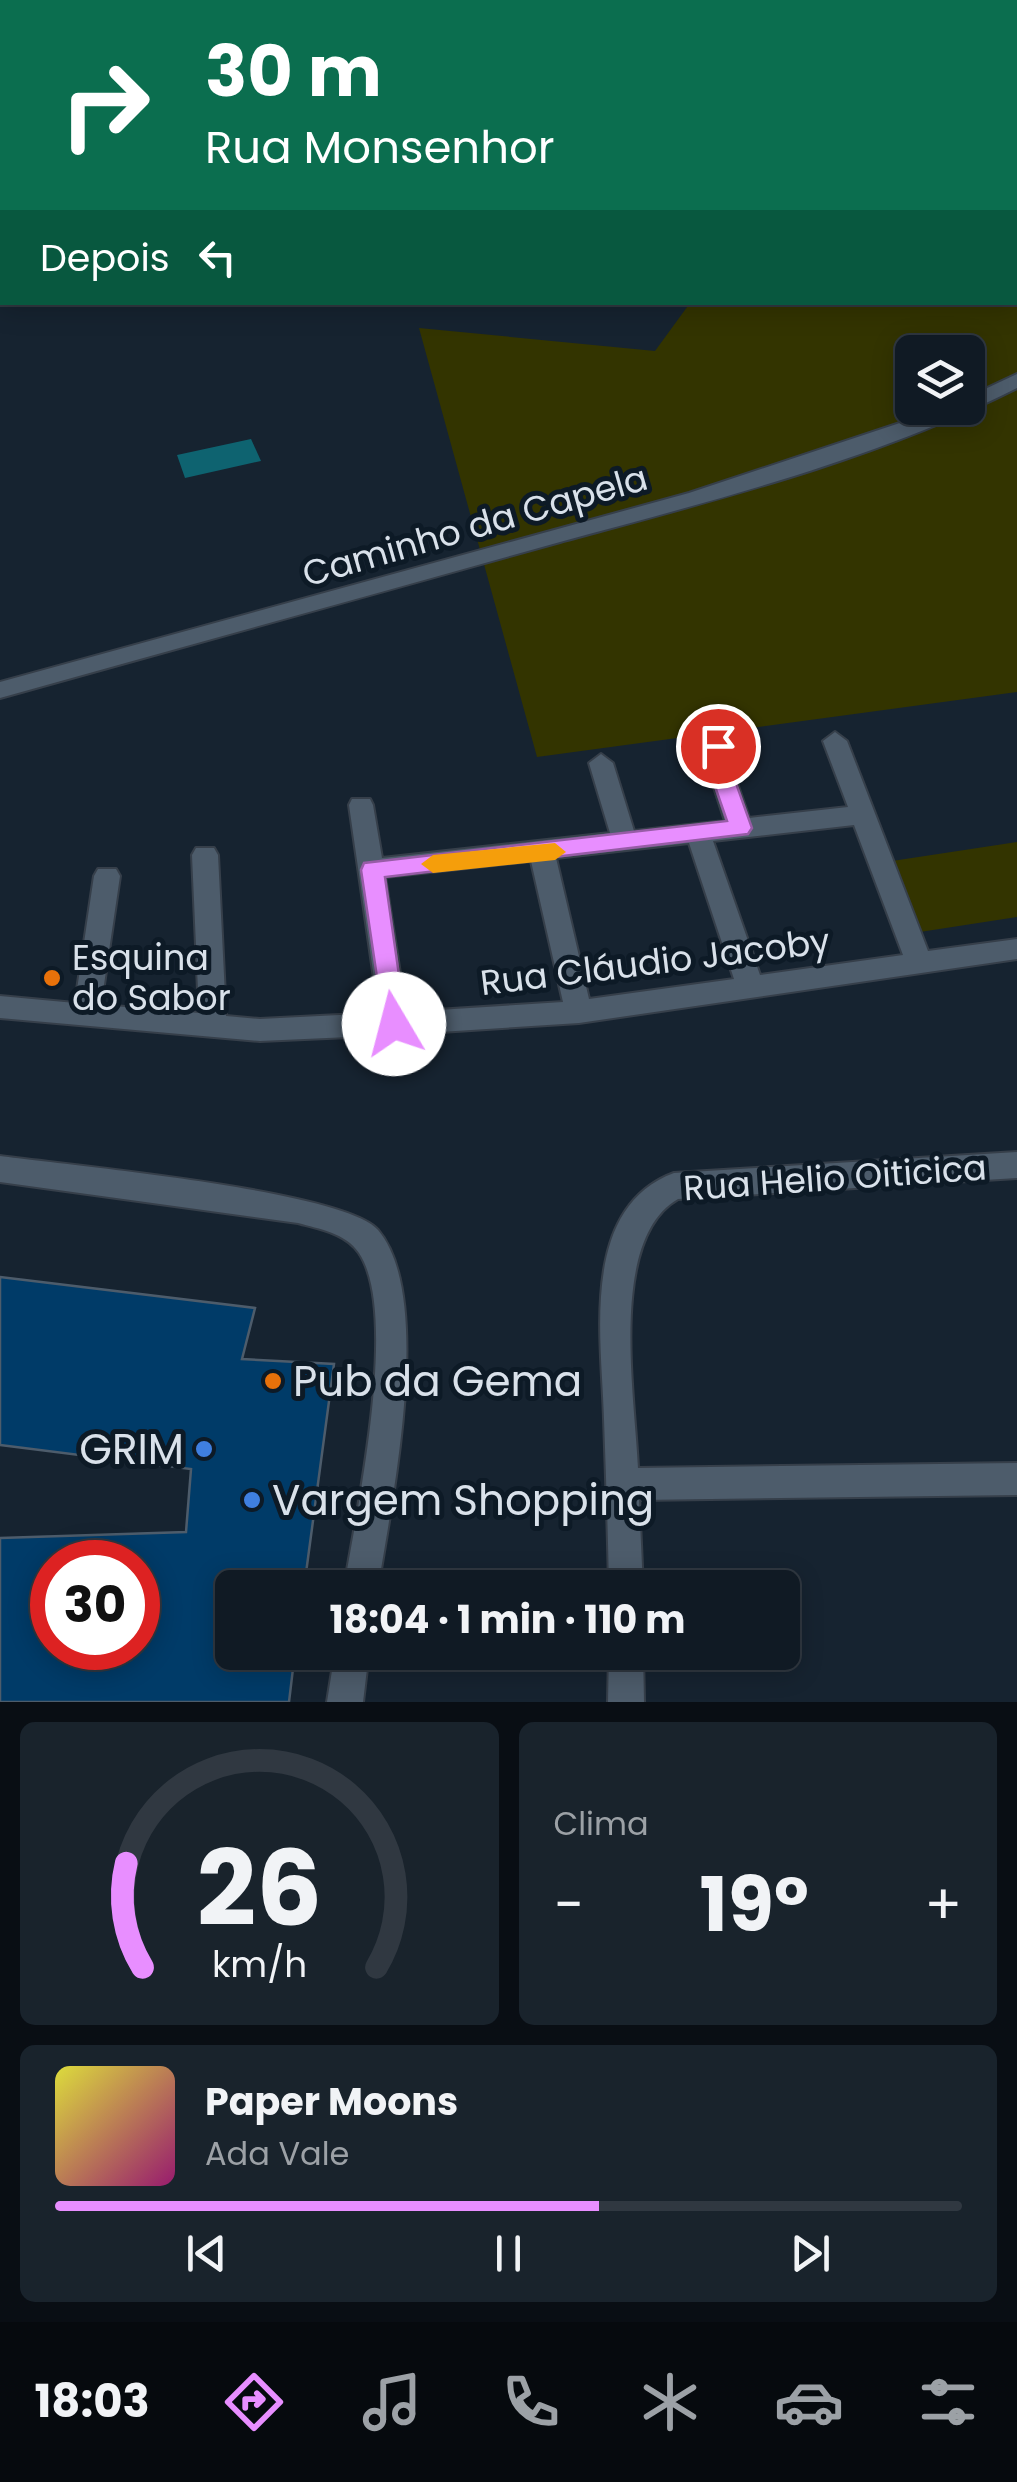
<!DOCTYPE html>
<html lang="pt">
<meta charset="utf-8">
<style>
:root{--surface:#101a24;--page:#19232c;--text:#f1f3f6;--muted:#9ca1a6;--line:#303841;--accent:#e88eff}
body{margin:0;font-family:Poppins,sans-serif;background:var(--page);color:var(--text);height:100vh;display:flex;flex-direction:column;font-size:38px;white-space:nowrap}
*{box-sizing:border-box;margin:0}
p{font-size:32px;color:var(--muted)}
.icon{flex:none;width:55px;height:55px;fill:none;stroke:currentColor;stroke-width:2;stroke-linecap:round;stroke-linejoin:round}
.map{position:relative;height:1702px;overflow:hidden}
.sheet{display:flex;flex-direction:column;gap:20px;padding:20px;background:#090e14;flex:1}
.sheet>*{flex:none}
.hud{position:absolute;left:0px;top:0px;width:1018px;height:305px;box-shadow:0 5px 25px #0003,0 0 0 2px var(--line);background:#0b6e4f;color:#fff;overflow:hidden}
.buttons{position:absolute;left:895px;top:335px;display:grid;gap:20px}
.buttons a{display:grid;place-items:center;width:90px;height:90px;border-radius:15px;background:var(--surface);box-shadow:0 5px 25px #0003,0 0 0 2px var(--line);font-size:50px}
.speed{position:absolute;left:30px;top:1540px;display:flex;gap:20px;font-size:50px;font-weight:700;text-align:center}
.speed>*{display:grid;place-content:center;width:130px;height:130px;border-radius:50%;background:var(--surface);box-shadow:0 5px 25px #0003,0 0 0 2px var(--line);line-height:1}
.speed .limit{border:15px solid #d22;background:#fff;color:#111}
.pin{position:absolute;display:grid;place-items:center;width:85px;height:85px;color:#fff;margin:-42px;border:5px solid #fff;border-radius:50%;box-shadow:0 2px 10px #0007}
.me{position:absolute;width:110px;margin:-55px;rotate:352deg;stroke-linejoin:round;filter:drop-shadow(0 0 8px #0008)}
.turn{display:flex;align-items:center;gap:35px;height:210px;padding:0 40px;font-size:45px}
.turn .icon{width:130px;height:130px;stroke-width:2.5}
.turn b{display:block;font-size:70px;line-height:85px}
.then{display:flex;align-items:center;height:95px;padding:0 40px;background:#0003;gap:20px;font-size:38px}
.big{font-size:75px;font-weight:700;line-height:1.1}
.sheet .card{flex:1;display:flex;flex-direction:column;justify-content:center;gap:15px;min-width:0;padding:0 35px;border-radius:15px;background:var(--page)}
.sheet .dial{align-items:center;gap:0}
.dial svg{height:260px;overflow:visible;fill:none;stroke:var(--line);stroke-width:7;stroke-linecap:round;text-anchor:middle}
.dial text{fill:var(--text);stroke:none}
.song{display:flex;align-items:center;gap:30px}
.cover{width:120px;height:120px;border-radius:15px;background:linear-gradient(135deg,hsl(60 70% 55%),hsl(320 70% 35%))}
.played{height:10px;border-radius:5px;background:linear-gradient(90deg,var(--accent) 60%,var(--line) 60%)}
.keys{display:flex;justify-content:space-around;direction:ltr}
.heat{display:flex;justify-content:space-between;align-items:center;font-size:55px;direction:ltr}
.sheet .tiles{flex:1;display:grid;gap:20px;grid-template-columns:1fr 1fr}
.card:last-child{grid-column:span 2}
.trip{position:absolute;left:215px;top:1570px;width:585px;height:100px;border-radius:15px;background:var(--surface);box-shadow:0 5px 25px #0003,0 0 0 2px var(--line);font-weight:700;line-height:100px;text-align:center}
.dock{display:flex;height:160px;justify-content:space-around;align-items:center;background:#060a0e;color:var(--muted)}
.dock .icon{width:70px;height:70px}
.dock .on{color:var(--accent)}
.dock b{font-size:45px;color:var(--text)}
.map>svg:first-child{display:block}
</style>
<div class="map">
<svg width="1017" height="1702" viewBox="0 0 1017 1702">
<rect width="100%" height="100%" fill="#162330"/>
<path fill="#333400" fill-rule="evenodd" d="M777,0H1017V692L537,757L419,328L655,351L690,303L1015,302V2H772ZM912,352H968V408H912Z
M1017,842V917L920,932L892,861Z"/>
<path fill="#0e6370" d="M251,439L261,461L185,478L177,455Z"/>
<path fill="#003b68" stroke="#4d5c6b" stroke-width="2.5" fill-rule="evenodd" d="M0,1277L255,1308L242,1359L334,1364L304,1588H232V1652H295L289,1702H0V1538L186,1532L191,1469L0,1445ZM52,1562H138V1648H52Z"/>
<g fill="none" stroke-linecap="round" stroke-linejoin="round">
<defs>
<path id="minor" d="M309,0H323L324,2H310Z
M446,0H460L461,2H447Z
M0,98H2V108H0Z
M2,131V141L0,142V132Z
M1017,374V388C875,460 714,500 560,542C374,594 187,646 0,698V682L689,493L945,408H968V397Z
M835,732L847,741L928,951L1017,939V959L579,1023L394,1035L260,1041L0,1018V996L75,1003L94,876L98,869H116L120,876L101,1005L199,1013L192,855L196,848H214L218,855L226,1016L260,1019L379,1013L349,805L352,799H370L373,805L382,858L610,833L589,763L601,754L613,763L634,831L725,821L709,772L706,745L718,736L730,745L733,772L749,818L848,807L823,741ZM854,825L903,955L760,975L713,841ZM689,843L734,979L589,999L556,858ZM531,861L563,1002L406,1012L385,877Z
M1017,1152V1178L678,1199C608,1239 635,1396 638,1468L1017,1463V1495L639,1500L643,1588H609C608,1531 606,1475 604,1419C602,1340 579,1208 674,1173Z
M0,1156C65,1165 344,1190 378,1230C435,1297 391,1504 378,1588H344C356,1514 400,1314 359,1253C346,1233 319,1229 298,1223L0,1182Z
M335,1652H369L363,1702H327Z
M609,1652H643L644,1702H608Z"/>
</defs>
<use href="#minor" stroke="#363f4a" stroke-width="4"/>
<use href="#minor" fill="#4d5c6b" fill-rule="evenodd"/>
</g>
<path fill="#e88eff" stroke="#975ca6" stroke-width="2.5" d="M718,738L729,746L732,772L752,828L748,834L385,877L406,1024L402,1031H385L361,870L364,863L727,821L710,772L707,746Z"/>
<path fill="#f59e0b" d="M555,843L566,852L555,860L433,873L421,864L433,855Z"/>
<g fill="#e8710a" stroke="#0d1a26" stroke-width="4">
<circle cx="52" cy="978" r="10"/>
<circle cx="273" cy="1381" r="10"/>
</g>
<g fill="#3f7fe0" stroke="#0d1a26" stroke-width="4">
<circle cx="204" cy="1449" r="10"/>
<circle cx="252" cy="1500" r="10"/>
</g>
<g text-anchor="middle" stroke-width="10" stroke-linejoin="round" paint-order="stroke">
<g font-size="35" fill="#d9e1ea" stroke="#0d1a26">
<text transform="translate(475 526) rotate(-16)" y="12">Caminho da Capela</text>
<text transform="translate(655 962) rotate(-7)" y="12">Rua Cláudio Jacoby</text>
<text transform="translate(835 1178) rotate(-4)" y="12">Rua Helio Oiticica</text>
</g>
<g font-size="35" fill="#d9e1ea" stroke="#0d1a26" text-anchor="start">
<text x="72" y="970">Esquina<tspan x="72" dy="40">do Sabor</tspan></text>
</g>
<g font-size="42" fill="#d9e1ea" stroke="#0d1a26" text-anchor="start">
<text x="293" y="1396">Pub da Gema</text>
<text x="184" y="1464" text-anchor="end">GRIM</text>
<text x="272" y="1515">Vargem Shopping</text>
</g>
</g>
</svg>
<div class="buttons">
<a><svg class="icon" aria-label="layers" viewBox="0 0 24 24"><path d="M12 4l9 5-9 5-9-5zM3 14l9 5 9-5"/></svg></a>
</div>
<div class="speed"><div class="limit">30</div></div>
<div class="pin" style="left:718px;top:746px;background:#d93025"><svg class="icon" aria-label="arrive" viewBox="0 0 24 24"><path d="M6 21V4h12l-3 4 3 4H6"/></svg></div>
<svg class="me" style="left:394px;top:1024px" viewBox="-20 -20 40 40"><circle r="19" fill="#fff"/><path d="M0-13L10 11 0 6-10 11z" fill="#e88eff"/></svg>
<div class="trip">18:04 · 1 min · 110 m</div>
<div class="hud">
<div class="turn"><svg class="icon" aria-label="right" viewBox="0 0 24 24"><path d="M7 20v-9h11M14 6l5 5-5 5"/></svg><div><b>30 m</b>Rua Monsenhor</div></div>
<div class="then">Depois<svg class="icon" aria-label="left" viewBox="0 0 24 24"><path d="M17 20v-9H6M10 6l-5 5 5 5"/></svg></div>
</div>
</div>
<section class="sheet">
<div class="tiles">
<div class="card dial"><svg viewBox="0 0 100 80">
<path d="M14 69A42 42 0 1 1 86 69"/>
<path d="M14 69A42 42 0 0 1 9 37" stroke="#e88eff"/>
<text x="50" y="56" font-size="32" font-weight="700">26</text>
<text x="50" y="72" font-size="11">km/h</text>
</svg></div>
<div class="card"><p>Clima</p>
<div class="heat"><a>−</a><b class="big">19°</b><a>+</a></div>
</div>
<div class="card">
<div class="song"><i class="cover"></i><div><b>Paper Moons</b><p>Ada Vale</p></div></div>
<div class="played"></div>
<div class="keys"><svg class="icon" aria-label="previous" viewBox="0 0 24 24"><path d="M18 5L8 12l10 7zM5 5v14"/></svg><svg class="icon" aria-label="pause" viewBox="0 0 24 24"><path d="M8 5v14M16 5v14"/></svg><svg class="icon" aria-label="next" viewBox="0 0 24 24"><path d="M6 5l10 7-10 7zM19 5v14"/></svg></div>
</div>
</div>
</section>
<nav class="dock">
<b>18:03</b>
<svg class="icon on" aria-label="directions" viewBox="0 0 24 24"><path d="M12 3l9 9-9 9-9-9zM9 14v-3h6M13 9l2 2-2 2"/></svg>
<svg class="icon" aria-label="music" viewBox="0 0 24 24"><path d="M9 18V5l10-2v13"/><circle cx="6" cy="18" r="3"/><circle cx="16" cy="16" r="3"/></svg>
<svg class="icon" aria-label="phone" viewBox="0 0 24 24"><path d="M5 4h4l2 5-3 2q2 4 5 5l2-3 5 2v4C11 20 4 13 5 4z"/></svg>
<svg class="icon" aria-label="climate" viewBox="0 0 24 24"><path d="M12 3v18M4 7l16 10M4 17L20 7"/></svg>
<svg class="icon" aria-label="car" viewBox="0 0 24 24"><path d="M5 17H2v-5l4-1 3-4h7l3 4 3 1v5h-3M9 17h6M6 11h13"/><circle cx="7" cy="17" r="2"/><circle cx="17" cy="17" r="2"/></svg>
<svg class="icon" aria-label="filters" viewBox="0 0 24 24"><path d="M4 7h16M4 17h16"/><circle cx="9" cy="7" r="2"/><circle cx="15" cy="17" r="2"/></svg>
</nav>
